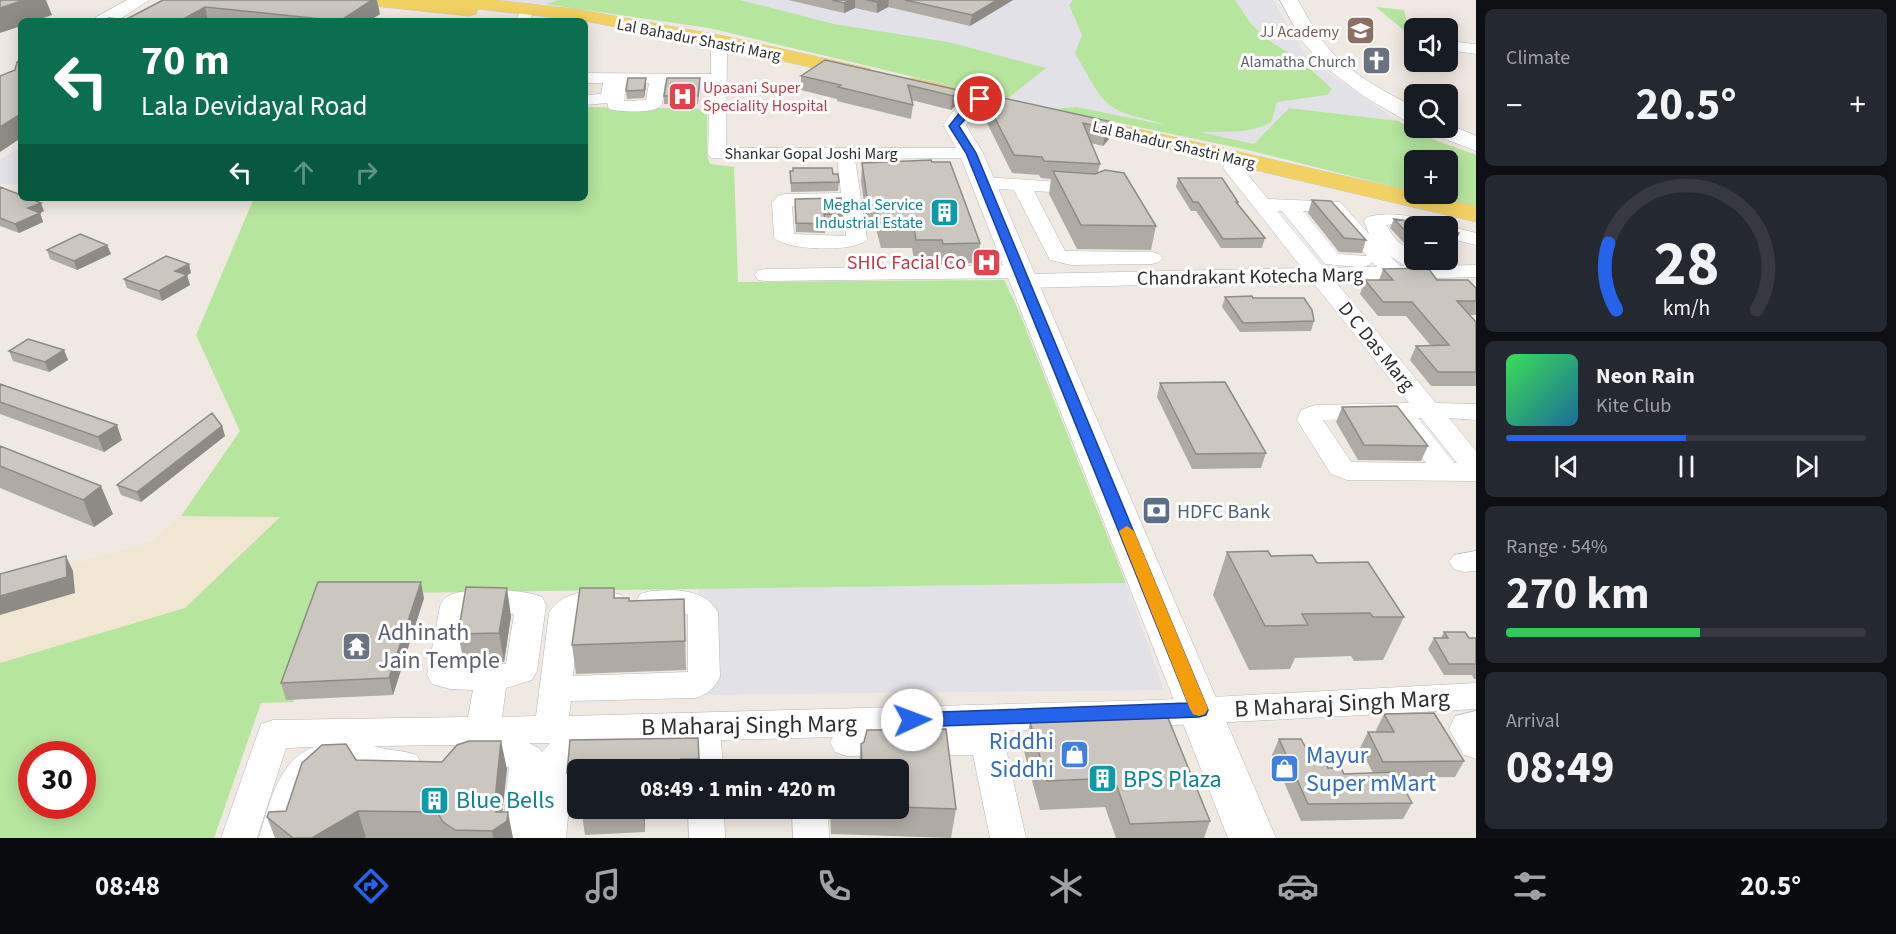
<!DOCTYPE html>
<meta charset="utf-8">
<style>
:root{--surface:#171b24;--page:#242831;--text:#f1f3f6;--muted:#9ea1a6;--line:#363941;--accent:#2563eb}
body{margin:0;font-family:"Source Sans 3",sans-serif;background:var(--page);color:var(--text);height:100vh;display:flex;flex-direction:column;font-size:22px;white-space:nowrap}
*{box-sizing:border-box;margin:0}
p{font-size:20px;color:var(--muted)}
.icon{flex:none;width:33px;height:33px;fill:none;stroke:currentColor;stroke-width:2;stroke-linecap:round;stroke-linejoin:round}
.map{position:relative;flex:1;overflow:hidden}
.drawer{display:flex;flex-direction:column;gap:9px;padding:9px;background:#0d0f14;width:420px}
.drawer>*{flex:none}
.banner{position:absolute;left:18px;top:18px;width:570px;height:183px;border-radius:9px;box-shadow:0 3px 15px #0003;background:#0b6e4f;color:#fff;overflow:hidden}
.buttons{position:absolute;left:1404px;top:18px;display:grid;gap:12px}
.buttons a{display:grid;place-items:center;width:54px;height:54px;border-radius:9px;background:var(--surface);box-shadow:0 3px 15px #0003;font-size:30px}
.speed{position:absolute;left:18px;top:741px;display:flex;gap:12px;font-size:30px;font-weight:700;text-align:center}
.speed>*{display:grid;place-content:center;width:78px;height:78px;border-radius:50%;background:var(--surface);box-shadow:0 3px 15px #0003;line-height:1}
.speed .limit{border:9px solid #d22;background:#fff;color:#111}
.pin{position:absolute;display:grid;place-items:center;width:51px;height:51px;color:#fff;margin:-26px;border:3px solid #fff;border-radius:50%;box-shadow:0 2px 6px #0007}
.me{position:absolute;width:66px;margin:-33px;rotate:88deg;stroke-linejoin:round;filter:drop-shadow(0 0 4px #0008)}
.turn{display:flex;align-items:center;gap:21px;height:126px;padding:0 24px;font-size:27px}
.turn .icon{width:78px;height:78px;stroke-width:2.5}
.turn b{display:block;font-size:42px;line-height:51px}
.lanes{display:flex;align-items:center;height:57px;padding:0 24px;background:#0003;justify-content:center;gap:30px;direction:ltr}
.lanes .off{opacity:.35}
.big{font-size:45px;font-weight:700;line-height:1.1}
.drawer .card{flex:1;display:flex;flex-direction:column;justify-content:center;gap:9px;min-width:0;padding:0 21px;border-radius:9px;background:var(--page)}
.drawer .dial{align-items:center;gap:0}
.dial svg{height:156px;overflow:visible;fill:none;stroke:var(--line);stroke-width:7;stroke-linecap:round;text-anchor:middle}
.dial text{fill:var(--text);stroke:none}
.song{display:flex;align-items:center;gap:18px}
.cover{width:72px;height:72px;border-radius:9px;background:linear-gradient(135deg,hsl(130 70% 55%),hsl(200 70% 35%))}
.played{height:6px;border-radius:3px;background:linear-gradient(90deg,var(--accent) 50%,var(--line) 50%)}
.keys{display:flex;justify-content:space-around;direction:ltr}
.heat{display:flex;justify-content:space-between;align-items:center;font-size:33px;direction:ltr}
.charge{height:9px;border-radius:4px;background:linear-gradient(90deg,#34c759 54%,var(--line) 0)}
.trip{position:absolute;left:567px;top:759px;width:342px;height:60px;border-radius:9px;background:var(--surface);box-shadow:0 3px 15px #0003;font-weight:700;line-height:60px;text-align:center}
.tabs{display:flex;height:96px;justify-content:space-around;align-items:center;background:#090b0e;color:var(--muted)}
.tabs .icon{width:42px;height:42px}
.tabs .current{color:var(--accent)}
.tabs b{font-size:27px;color:var(--text)}
main{display:flex;flex:1;min-height:0}
.map>svg:first-child{display:block}
</style>
<main>
<div class="map">
<svg width="1476" height="838" viewBox="0 0 1476 838">
<rect width="100%" height="100%" fill="#efe9e1"/>
<path fill="#e3e1e8" d="M504,0H1273L1307,58L1398,121L1289,108L1254,144L1077,107L1053,109L709,28L545,4L501,1Z
M15,150H21V184H0V160Z
M1126,583L1164,690L698,695L699,588Z"/>
<path fill="#f0e6d1" d="M181,516H281L185,608L0,663V585L151,542Z"/>
<path fill="#f5dfe0" d="M664,83H705V109L656,108Z"/>
<path fill="#b6e59e" fill-rule="evenodd" d="M559,0H740L834,24L948,42L1046,68L1007,99L709,28L545,4Z
M1073,0H1235L1251,24L1271,42L1302,61L1332,89L1327,95L1277,102L1271,122C1249,135 1224,131 1200,132L1254,144L1289,108L1398,121L1435,140L1476,155V207L1422,194H1448V160H1414V192L1248,150L1053,109L1077,107L1165,125C1148,118 1127,117 1112,107C1098,98 1084,68 1075,53L1082,35L1069,5Z
M1376,7L1404,10L1408,26L1424,28H1414V39Z
M585,107L707,109V154L710,164L734,167L738,282L1004,280L1018,309L1126,583L333,594L293,702L261,703L214,838H0V663L185,608L280,517L181,516L240,431L196,335L254,198H585ZM32,754H82V806H32Z"/>
<g fill="none" stroke-linecap="round" stroke-linejoin="round">
<defs>
<path id="street" d="M525,11L532,15L529,21H515L520,12Z
M724,37L732,42L727,51L726,148H971L977,149L980,153L977,157L971,158L855,159L867,239C858,253 783,251 774,237L772,203L778,196L785,194L841,193L837,159L711,158L708,154L710,84L665,83L662,105C655,114 620,112 609,109L607,103L585,105V95L601,94L603,83H585V73L711,74V51L719,39ZM626,83H649L646,100L624,101ZM842,205L846,236L794,234L792,206Z
M1448,41L1476,44V54L1448,50Z
M1232,162L1239,164L1268,199L1340,202L1369,234L1364,221L1367,217C1391,211 1410,216 1434,222L1437,226H1414V229L1393,224L1386,225L1396,240L1414,254V260H1423L1430,266L1476,265V277L1335,281L1436,403L1476,404V420L1449,418L1476,451V481L1347,480L1331,474L1297,420L1301,410L1315,405L1409,403L1312,281L1024,288L1016,286L1013,281L1016,278L766,281L758,280L755,275L758,270L766,269L1020,265L1028,266L1031,271L1028,274L1302,268L1223,168L1225,164ZM1277,211H1282L1325,264L1357,267L1324,268ZM1303,211L1328,212L1367,256L1338,254ZM1390,256L1405,266H1400ZM1372,262L1377,267H1363L1369,265ZM1396,418L1394,421L1426,463L1351,462L1323,420ZM1418,418H1421L1457,463H1454Z
M983,177L1092,184L1095,188L1092,192L1085,194L1034,191L1065,251L1152,252L1159,254L1163,258L1159,262L1152,264L1071,265L1050,260L1014,190L976,187L973,183L976,179Z
M1446,226H1448L1476,233V245L1448,238V226Z
M1476,551V571L1464,572L1454,569L1449,562L1454,555Z
M672,590C691,591 708,595 718,612L720,677C714,689 708,694 695,698L571,701L569,716L1157,700L1476,683V709L1157,726L993,731L1006,749L1026,838H990L973,755L847,756L835,752L830,742L833,737L721,740L723,770H687V741L614,742L619,752L614,762L602,766H573L566,838H502L509,767L468,768L456,764L451,754L455,745L374,746C388,751 403,750 417,755L422,765L417,775C392,784 383,777 359,770C313,757 305,806 295,838H259C269,805 278,760 314,747L286,748L257,838H221L261,724L273,720L468,717L473,690L450,689L432,684L427,675L440,606C443,600 446,596 453,594C471,587 525,589 542,597L546,605L537,671L532,680L506,688L502,717L536,716L549,613C562,589 598,588 622,595L626,603L622,611C608,615 591,610 579,617L573,676L688,672V615C673,608 656,614 640,610L636,602L640,594L651,591ZM469,613L514,614L506,664L461,665ZM529,743H550L542,752L539,748Z
M1476,711V759L1464,755L1449,729L1455,716Z
M688,808H724L725,838H689Z
M792,808H828L829,838H793Z"/>
<path id="secondary" d="M127,0H149L117,21H94L96,17Z
M1280,0H1298C1305,12 1311,25 1319,36C1341,69 1380,89 1414,107V123L1406,121L1365,97L1326,68L1302,41Z
M980,93L988,94L991,99L966,125L983,153L1276,838H1228L959,153L943,125C952,111 964,97 980,93Z
M1448,124L1476,136V151L1430,133L1427,128H1448Z"/>
<path id="primary" d="M356,0H494L576,9L724,36L863,67L870,69L873,73L870,77L863,79L724,48L585,21L478,9L476,14L469,16L365,5L359,4Z
M914,78L1476,206V222L907,88L903,84L907,80Z"/>
</defs>
<use href="#street" stroke="#b4b7c1" stroke-width="1"/>
<use href="#secondary" stroke="#b4b7c1" stroke-width="1"/>
<use href="#primary" stroke="#c9c9c9" stroke-width="1"/>
<use href="#street" fill="#fff" fill-rule="evenodd"/>
<use href="#secondary" fill="#fff" fill-rule="evenodd"/>
<use href="#primary" fill="#f2d163" fill-rule="evenodd"/>
</g>
<path fill="#afaba4" d="M163,0L380,14L369,21H104L125,20Z
M788,0H1013L970,26L888,7L877,13L855,8L844,13Z
M801,76L958,90L957,104L951,110L911,100L913,105L911,119L837,101V99L801,90Z
M646,86L644,98L627,99L626,91Z
M700,86L698,104H664V96Z
M980,99L1112,122L1109,139L1103,146L1091,143L1100,164L1098,172L1156,226L1151,250L1077,249L1049,194L1051,179L1041,178L1039,175L1012,173L984,117L978,116Z
M932,162L980,243L978,263L940,264V261L914,260L912,248H881L875,225L867,224L861,182L862,163Z
M790,171L833,174L839,182L838,191L791,192Z
M1178,178L1238,202V204L1265,238L1262,248H1221L1196,211H1191L1176,187Z
M0,187L44,211L40,213L43,222L19,233L0,226Z
M795,199L843,215L842,224L825,223V233L796,232Z
M1312,200L1366,240L1362,253L1339,252L1308,213Z
M1394,219L1417,222L1421,219L1449,226L1450,230L1459,233L1449,256L1448,255V226H1414V247L1405,244L1390,228Z
M107,245L111,254L77,270L50,259L47,250Z
M1383,269L1476,288V315H1470L1476,322V386H1431L1410,360L1416,346H1431L1406,316H1378L1360,294L1365,280H1379Z
M191,273L187,275L190,285L162,301L127,288L124,279Z
M1225,297L1253,298L1314,321L1311,331L1240,332L1222,307Z
M64,350L68,360L49,372L13,361L9,351Z
M1160,383L1266,453L1261,468L1192,469L1157,397Z
M0,384L122,440L104,452L0,414Z
M1342,407L1428,446L1421,461L1358,460L1336,422Z
M222,426L225,436L141,502L121,495L117,485Z
M0,446L113,514L94,527L0,488Z
M1227,552L1271,556L1317,563L1404,617L1383,660L1354,661L1351,656L1295,658L1290,669L1249,670L1213,595Z
M614,588L615,598L629,601L684,599L686,670L576,674L572,645Z
M424,598L393,695L286,700L281,683Z
M511,616L504,662L464,663L458,634Z
M1444,632L1469,638H1476V679H1474L1472,675H1444L1428,649L1434,638H1441Z
M1384,714L1464,761L1455,777L1398,778L1412,803L1403,819L1301,821L1272,755L1279,739L1308,752L1328,768L1344,774L1373,773L1360,748L1368,732H1377L1376,730Z
M1030,722L1210,821L1204,838H1116L1105,807L1040,810L1024,751Z
M946,729L956,809L951,838L831,834L830,808H898V770H826V763L859,764L861,744L864,742L867,730Z
M698,738L699,770H578V801L571,802L567,773L570,740Z
M356,760L507,769L502,812L513,838H275L267,817L286,811Z
M581,808H683V809L645,811V832L585,835Z"/>
<path fill="#8e8b86" d="M24,0H46L52,15L35,21H21V26L0,33V8Z
M372,0H377L380,14L369,21H340Z
M850,0H855V8L844,13V3Z
M882,0H889L888,7L877,13V2Z
M997,0H1013L970,26L972,15Z
M205,7L208,21H180Z
M646,78V86L644,98V90Z
M958,90L957,104L951,110L953,96Z
M21,114V138L0,152V127Z
M1112,122L1109,139L1103,146L1106,128Z
M41,203L44,211L40,213L43,222L19,233L15,224L28,208Z
M107,245L111,254L77,270L74,261Z
M189,264L191,273L187,275L190,285L162,301L159,291L175,271Z
M64,350L68,360L49,372L45,362Z
M117,425L122,440L104,452L98,437Z
M222,426L225,436L141,502L137,492Z
M101,486L113,514L94,527L83,500Z
M66,556L73,571L75,593L0,615V596Z
M421,582L424,598L393,695L389,678Z
M507,588L511,616L504,662L499,633Z
M501,741L507,769L501,825L508,812L513,838H493L492,831Z
M643,808H645V832Z
M358,811L366,838H312Z"/>
<path fill="#cbc7bf" stroke="#8e8b86" stroke-width="1.5" d="M0,0H24L0,8Z
M163,0H372L340,21L205,7L180,21H104L109,18L125,20Z
M832,0H850L844,3Z
M867,0H882L877,2Z
M905,0H997L972,15Z
M21,60V114L0,127V76L15,70L17,62Z
M825,60L958,90L953,96L908,85L913,105L838,87L841,85L801,76Z
M628,78H646L644,90L626,91Z
M667,78H700L698,96H664Z
M985,94L1112,122L1106,128L1083,123L1100,164L1044,161L1042,157L1014,155L986,101L980,99Z
M931,160L932,162H950L980,243L943,244L942,240H916L914,228H882L876,205H868L862,163Z
M793,168H832L833,174H838L839,182L791,183L790,171H793Z
M1105,170L1124,173L1156,226L1081,225L1053,171L1095,174Z
M1178,178H1222L1238,202H1236L1265,238L1223,239L1198,202H1193Z
M0,187L21,195V198H29L41,203L28,208L40,213L15,224L0,218Z
M841,198L843,215L824,214L826,224L796,223L795,199Z
M1312,200L1331,201L1366,240L1344,238Z
M1394,219L1417,222L1421,219L1449,226L1450,230L1459,233L1452,247L1448,245V226H1414V237L1409,235Z
M80,234L107,245L74,261L47,250Z
M166,256L189,264L175,271L187,275L159,291L124,279Z
M1428,268L1437,280H1468L1476,288V301H1457L1476,322V372H1438L1416,346L1449,345L1412,302H1383L1365,280H1393L1383,269Z
M1252,296L1253,298H1304L1312,310L1314,321L1243,323L1225,297Z
M28,339L64,350L45,362L9,351Z
M1225,382L1266,453L1196,454L1160,383Z
M0,384L117,425L98,437L0,402Z
M1397,406L1428,446L1364,445L1342,407Z
M212,413L222,426L137,492L117,485Z
M0,446L101,486L83,500L0,466Z
M1268,551L1271,556L1312,555L1317,563L1368,562L1404,617H1373L1370,613L1302,614L1308,625L1265,626L1227,552Z
M66,556L67,577L0,596V574Z
M318,582H421L389,678L281,683Z
M466,587L507,588L499,633L458,634Z
M580,588H614V598H629V601L684,599L685,641L572,645Z
M1444,632H1465L1469,638H1476V664H1449L1434,638H1448Z
M1434,713L1464,761L1383,762L1368,732H1394L1384,714Z
M1168,718L1210,821L1130,824L1114,778L1047,781L1030,722Z
M946,729L956,809L898,807V770H826V763L862,764L861,744L864,742L867,730Z
M698,738L699,759H681V770H578V772L567,773L570,740Z
M1279,739H1301L1308,752L1320,751L1328,768H1341L1344,774L1395,772L1412,803L1308,804Z
M469,741H501L494,809L496,812H508L507,821L492,831L455,830L443,822L437,812L358,811L312,838H293L267,817L269,812L286,811L302,763L322,745L346,744L356,760L442,762L457,745Z"/>
<path fill="#2563eb" stroke="#184099" stroke-width="1.5" d="M977,97L984,99L959,126L976,153L1208,710L1206,715L1199,717L912,727L906,725L903,720L906,715L912,713L1188,703L966,153L949,126L965,106Z"/>
<path fill="#f59e0b" d="M1127,526L1134,531L1208,709L1205,714L1199,716L1193,714L1190,709L1119,531Z"/>
<defs>
<symbol id="university-square" viewBox="-11 -11 22 22"><rect x="-9" y="-9" width="18" height="18" rx="4" fill="#8d6e63" stroke="#fff"/><path d="M0-5L7-2L0 1L-7-2ZM-4 1L0 2.5L4 1V4Q0 6-4 4Z" fill="#fff"/></symbol>
<symbol id="church-square" viewBox="-11 -11 22 22"><rect x="-9" y="-9" width="18" height="18" rx="4" fill="#6b7280" stroke="#fff"/><path d="M-1.2-6h2.4v3.5h3.3v2.4h-3.3V6h-2.4V-.1h-3.3v-2.4h3.3Z" fill="#fff"/></symbol>
<symbol id="hospital-square" viewBox="-11 -11 22 22"><rect x="-9" y="-9" width="18" height="18" rx="4" fill="#e0444e" stroke="#fff"/><path d="M-5-5h3v3.5h4V-5h3V5h-3V1.5h-4V5h-3Z" fill="#fff"/></symbol>
<symbol id="building-square" viewBox="-11 -11 22 22"><rect x="-9" y="-9" width="18" height="18" rx="4" fill="#0f9aa8" stroke="#fff"/><path d="M-4-6H4V6H1V3H-1V6H-4ZM-2.5-4.3h1.7v1.8h-1.7ZM.8-4.3h1.7v1.8H.8ZM-2.5-1h1.7V.8h-1.7ZM.8-1h1.7V.8H.8Z" fill="#fff"/></symbol>
<symbol id="bank-square" viewBox="-11 -11 22 22"><rect x="-9" y="-9" width="18" height="18" rx="4" fill="#5c6f8a" stroke="#fff"/><path d="M-6-4H6V4H-6ZM0-2.3a2.3 2.3 0 1 0 0 4.6a2.3 2.3 0 1 0 0-4.6Z" fill="#fff"/></symbol>
<symbol id="temple-square" viewBox="-11 -11 22 22"><rect x="-9" y="-9" width="18" height="18" rx="4" fill="#6b7280" stroke="#fff"/><path d="M0-6L5-2H3V0L6.5 2.5H4V6H1.5V3h-3V6H-4V2.5H-6.5L-3 0V-2H-5Z" fill="#fff"/></symbol>
<symbol id="shop-square" viewBox="-11 -11 22 22"><rect x="-9" y="-9" width="18" height="18" rx="4" fill="#3f7fe0" stroke="#fff"/><path d="M-5-2.5h2.3a2.7 3.5 0 0 1 5.4 0H5L5.5 6h-11ZM-1.5-2.5h3a1.5 2.3 0 0 0-3 0Z" fill="#fff"/></symbol>
</defs>
<g fill-rule="evenodd">
<use href="#university-square" x="1344" y="14" width="33" height="33"/>
<use href="#church-square" x="1360" y="44" width="33" height="33"/>
<use href="#hospital-square" x="666" y="80" width="33" height="33"/>
<use href="#building-square" x="928" y="196" width="33" height="33"/>
<use href="#hospital-square" x="970" y="246" width="33" height="33"/>
<use href="#bank-square" x="1140" y="494" width="33" height="33"/>
<use href="#temple-square" x="340" y="630" width="33" height="33"/>
<use href="#shop-square" x="1058" y="738" width="33" height="33"/>
<use href="#shop-square" x="1268" y="752" width="33" height="33"/>
<use href="#building-square" x="1086" y="762" width="33" height="33"/>
<use href="#building-square" x="418" y="784" width="33" height="33"/>
</g>
<g text-anchor="middle" stroke-width="6" stroke-linejoin="round" paint-order="stroke">
<g font-size="16" fill="#785e54" stroke="#fff" text-anchor="end">
<text x="1339" y="37">JJ Academy</text>
</g>
<g font-size="16" fill="#2e2e2e" stroke="#fff">
<text transform="translate(699 39) rotate(11)" y="6">Lal Bahadur Shastri Marg</text>
<text transform="translate(1174 144) rotate(13)" y="6">Lal Bahadur Shastri Marg</text>
<text x="811" y="159">Shankar Gopal Joshi Marg</text>
</g>
<g font-size="16" fill="#5b616d" stroke="#fff" text-anchor="end">
<text x="1356" y="67">Alamatha Church</text>
</g>
<g font-size="16" fill="#be3a42" stroke="#fff" text-anchor="start">
<text x="703" y="93">Upasani Super<tspan x="703" dy="18">Speciality Hospital</tspan></text>
</g>
<g font-size="16" fill="#0d838f" stroke="#fff" text-anchor="end">
<text x="923" y="210">Meghal Service<tspan x="923" dy="18">Industrial Estate</tspan></text>
</g>
<g font-size="20" fill="#be3a42" stroke="#fff" text-anchor="end">
<text x="966" y="269">SHIC Facial Co</text>
</g>
<g font-size="20" fill="#2e2e2e" stroke="#fff">
<text transform="translate(1250 276) rotate(-1)" y="7">Chandrakant Kotecha Marg</text>
<text transform="translate(1377 346) rotate(51)" y="7">D C Das Marg</text>
</g>
<g font-size="20" fill="#4e5e75" stroke="#fff" text-anchor="start">
<text x="1177" y="518">HDFC Bank</text>
</g>
<g font-size="24" fill="#5b616d" stroke="#fff" text-anchor="start">
<text x="378" y="640">Adhinath<tspan x="378" dy="28">Jain Temple</tspan></text>
</g>
<g font-size="24" fill="#2e2e2e" stroke="#fff">
<text transform="translate(1342 703) rotate(-3)" y="8">B Maharaj Singh Marg</text>
<text transform="translate(749 725) rotate(-1)" y="8">B Maharaj Singh Marg</text>
</g>
<g font-size="24" fill="#366cbe" stroke="#fff" text-anchor="end">
<text x="1054" y="749">Riddhi<tspan x="1054" dy="28">Siddhi</tspan></text>
<text x="1306" y="763" text-anchor="start">Mayur<tspan x="1306" dy="28">Super mMart</tspan></text>
</g>
<g font-size="24" fill="#0d838f" stroke="#fff" text-anchor="start">
<text x="1123" y="787">BPS Plaza</text>
<text x="456" y="808">Blue Bells</text>
</g>
</g>
</svg>
<div class="buttons">
<a><svg class="icon" aria-label="sound" viewBox="0 0 24 24"><path d="M4 9h4l5-4v14l-5-4H4zM17 9q2 3 0 6"/></svg></a>
<a><svg class="icon" aria-label="search" viewBox="0 0 24 24"><circle cx="10" cy="10" r="6"/><path d="M15 15l6 6"/></svg></a>
<a>+</a>
<a>−</a>
</div>
<div class="speed"><div class="limit">30</div></div>
<div class="pin" style="left:980px;top:99px;background:#d93025"><svg class="icon" aria-label="arrive" viewBox="0 0 24 24"><path d="M6 21V4h12l-3 4 3 4H6"/></svg></div>
<svg class="me" style="left:912px;top:720px" viewBox="-20 -20 40 40"><circle r="19" fill="#fff"/><path d="M0-13L10 11 0 6-10 11z" fill="#2563eb"/></svg>
<div class="trip">08:49 · 1 min · 420 m</div>
<div class="banner">
<div class="turn"><svg class="icon" aria-label="left" viewBox="0 0 24 24"><path d="M17 20v-9H6M10 6l-5 5 5 5"/></svg><div><b>70 m</b>Lala Devidayal Road</div></div>
<div class="lanes"><svg class="icon" aria-label="left" viewBox="0 0 24 24"><path d="M17 20v-9H6M10 6l-5 5 5 5"/></svg><svg class="icon off" aria-label="ahead" viewBox="0 0 24 24"><path d="M12 20V5M6 11l6-6 6 6"/></svg><svg class="icon off" aria-label="right" viewBox="0 0 24 24"><path d="M7 20v-9h11M14 6l5 5-5 5"/></svg></div>
</div>
</div>
<section class="drawer">
<div class="card"><p>Climate</p>
<div class="heat"><a>−</a><b class="big">20.5°</b><a>+</a></div>
</div>
<div class="card dial"><svg viewBox="0 0 100 80">
<path d="M14 69A42 42 0 1 1 86 69"/>
<path d="M14 69A42 42 0 0 1 10 35" stroke="#2563eb"/>
<text x="50" y="56" font-size="32" font-weight="700">28</text>
<text x="50" y="72" font-size="11">km/h</text>
</svg></div>
<div class="card">
<div class="song"><i class="cover"></i><div><b>Neon Rain</b><p>Kite Club</p></div></div>
<div class="played"></div>
<div class="keys"><svg class="icon" aria-label="previous" viewBox="0 0 24 24"><path d="M18 5L8 12l10 7zM5 5v14"/></svg><svg class="icon" aria-label="pause" viewBox="0 0 24 24"><path d="M8 5v14M16 5v14"/></svg><svg class="icon" aria-label="next" viewBox="0 0 24 24"><path d="M6 5l10 7-10 7zM19 5v14"/></svg></div>
</div>
<div class="card"><p>Range · 54%</p><b class="big">270 km</b><div class="charge"></div></div>
<div class="card"><p>Arrival</p><b class="big">08:49</b></div>
</section>
</main>
<nav class="tabs">
<b>08:48</b>
<svg class="icon current" aria-label="directions" viewBox="0 0 24 24"><path d="M12 3l9 9-9 9-9-9zM9 14v-3h6M13 9l2 2-2 2"/></svg>
<svg class="icon" aria-label="music" viewBox="0 0 24 24"><path d="M9 18V5l10-2v13"/><circle cx="6" cy="18" r="3"/><circle cx="16" cy="16" r="3"/></svg>
<svg class="icon" aria-label="phone" viewBox="0 0 24 24"><path d="M5 4h4l2 5-3 2q2 4 5 5l2-3 5 2v4C11 20 4 13 5 4z"/></svg>
<svg class="icon" aria-label="climate" viewBox="0 0 24 24"><path d="M12 3v18M4 7l16 10M4 17L20 7"/></svg>
<svg class="icon" aria-label="car" viewBox="0 0 24 24"><path d="M5 17H2v-5l4-1 3-4h7l3 4 3 1v5h-3M9 17h6M6 11h13"/><circle cx="7" cy="17" r="2"/><circle cx="17" cy="17" r="2"/></svg>
<svg class="icon" aria-label="filters" viewBox="0 0 24 24"><path d="M4 7h16M4 17h16"/><circle cx="9" cy="7" r="2"/><circle cx="15" cy="17" r="2"/></svg>
<b>20.5°</b>
</nav>
